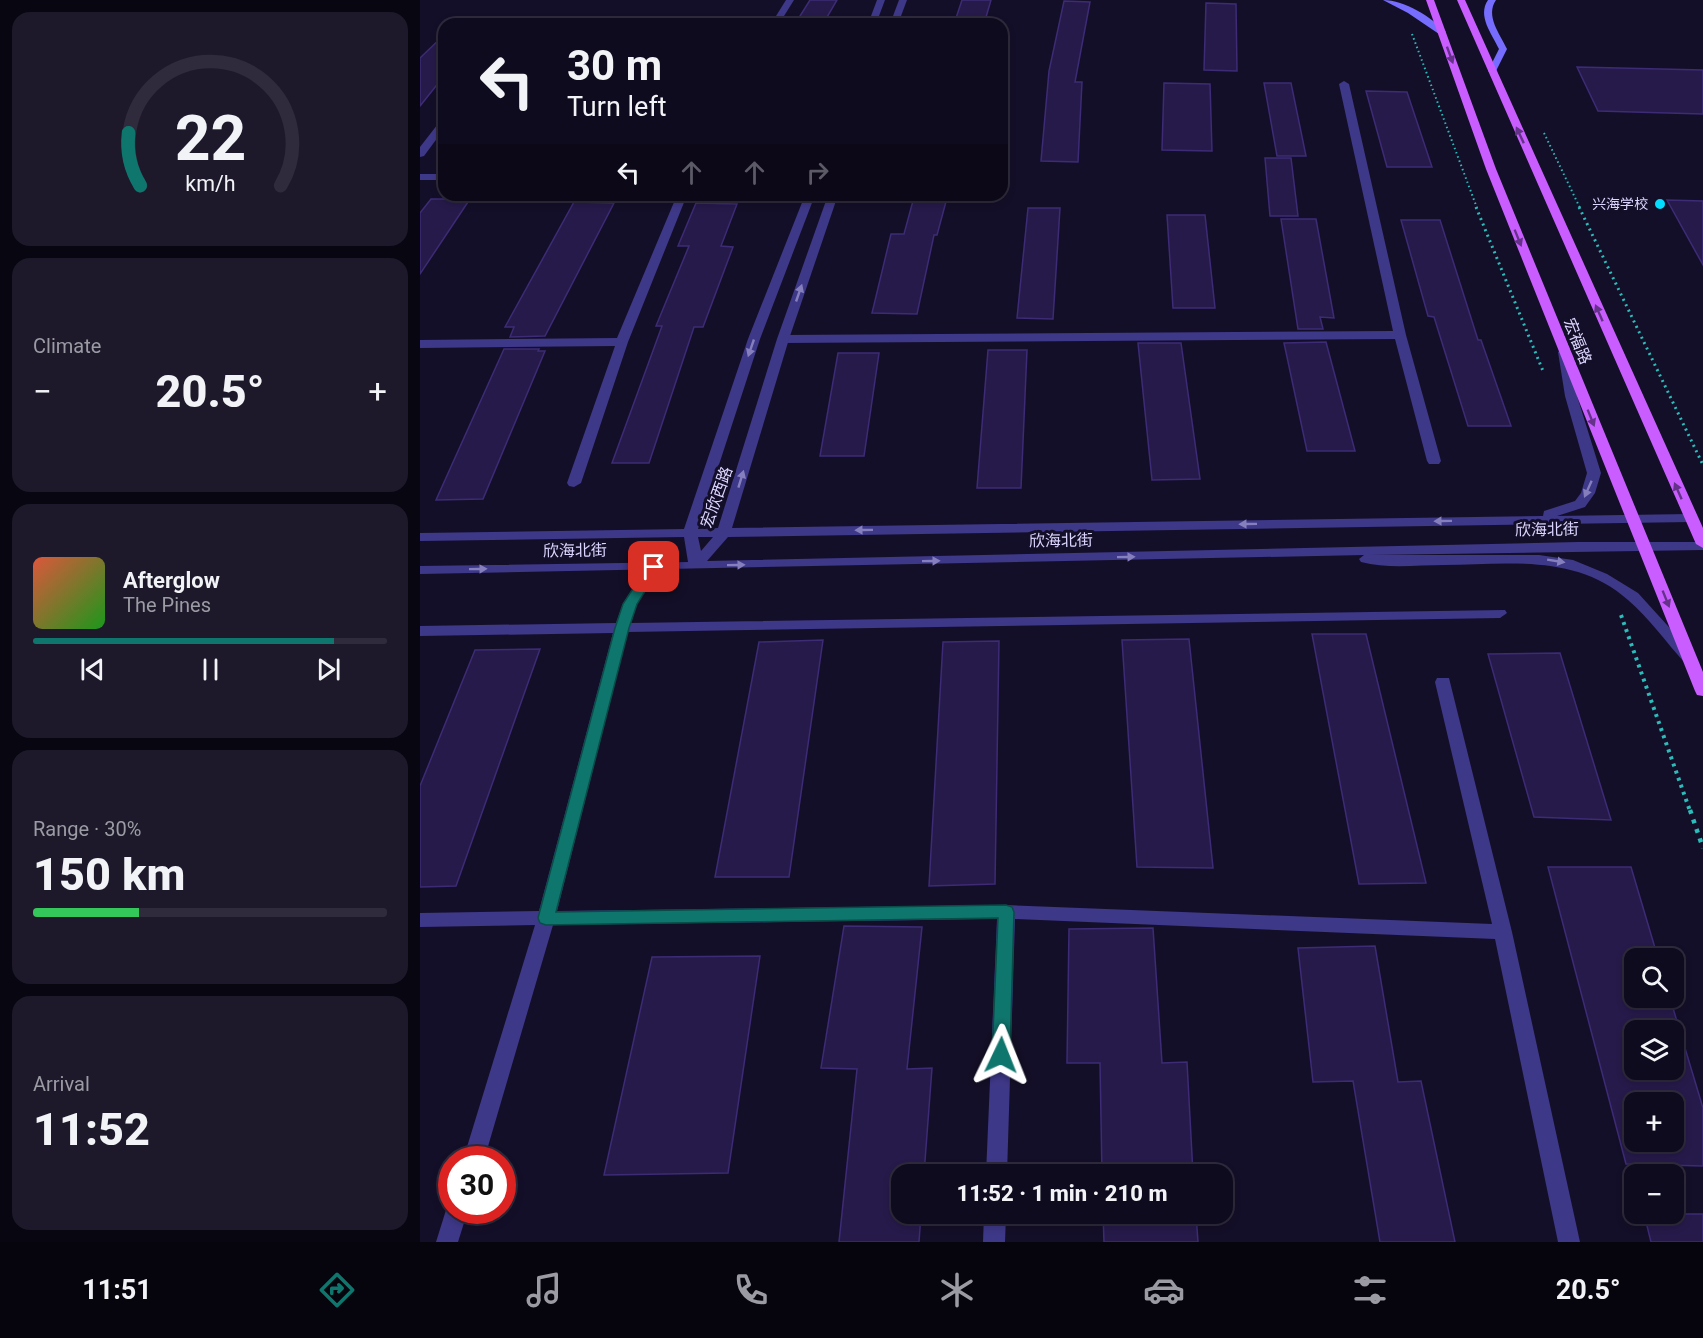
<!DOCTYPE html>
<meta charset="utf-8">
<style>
:root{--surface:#0f0b1e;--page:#1d192b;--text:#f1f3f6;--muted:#9b9ba4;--line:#2f2b3c;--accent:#0f766e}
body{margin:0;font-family:Roboto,"Noto Sans SC",sans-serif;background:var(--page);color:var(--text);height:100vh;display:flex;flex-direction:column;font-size:22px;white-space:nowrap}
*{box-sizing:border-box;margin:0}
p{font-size:20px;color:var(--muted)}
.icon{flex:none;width:33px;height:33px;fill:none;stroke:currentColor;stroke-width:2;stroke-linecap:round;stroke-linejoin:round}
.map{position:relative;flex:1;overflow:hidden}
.sheet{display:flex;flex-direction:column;gap:12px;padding:12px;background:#080610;width:420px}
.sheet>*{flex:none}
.top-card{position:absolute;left:18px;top:18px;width:570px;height:183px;border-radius:18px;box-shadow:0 3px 9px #0003,0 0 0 2px var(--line);background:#0f0b1e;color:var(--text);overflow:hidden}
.tools{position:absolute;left:1204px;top:948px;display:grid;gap:12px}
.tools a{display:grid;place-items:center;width:60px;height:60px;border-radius:12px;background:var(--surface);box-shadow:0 3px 9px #0003,0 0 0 2px var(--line);font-size:30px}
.speed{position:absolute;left:18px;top:1146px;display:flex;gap:12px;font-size:30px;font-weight:700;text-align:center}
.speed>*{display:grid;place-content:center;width:78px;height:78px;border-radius:50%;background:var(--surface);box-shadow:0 3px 9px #0003,0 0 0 2px var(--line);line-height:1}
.speed .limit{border:9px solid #d22;background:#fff;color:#111}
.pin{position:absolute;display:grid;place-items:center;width:51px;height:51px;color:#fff;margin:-26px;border-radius:12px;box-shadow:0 3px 9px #0006}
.me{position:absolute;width:66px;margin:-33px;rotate:2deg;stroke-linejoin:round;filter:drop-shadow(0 0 4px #0008)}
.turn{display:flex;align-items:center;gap:21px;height:126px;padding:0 30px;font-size:27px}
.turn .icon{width:78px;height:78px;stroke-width:2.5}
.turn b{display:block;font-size:42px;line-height:51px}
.lanes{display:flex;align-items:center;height:57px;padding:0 30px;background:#0003;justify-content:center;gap:30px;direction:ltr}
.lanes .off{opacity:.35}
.big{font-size:45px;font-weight:800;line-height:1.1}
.sheet .card{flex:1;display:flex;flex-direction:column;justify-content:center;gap:9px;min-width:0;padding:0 21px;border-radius:18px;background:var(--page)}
.sheet .dial{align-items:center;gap:0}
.dial svg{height:156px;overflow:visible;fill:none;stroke:var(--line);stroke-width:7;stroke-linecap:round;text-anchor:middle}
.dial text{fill:var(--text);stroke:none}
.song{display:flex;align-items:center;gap:18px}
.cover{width:72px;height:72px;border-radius:9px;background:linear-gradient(135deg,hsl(10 70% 55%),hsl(120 70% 35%))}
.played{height:6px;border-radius:3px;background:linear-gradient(90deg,var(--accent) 85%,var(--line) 85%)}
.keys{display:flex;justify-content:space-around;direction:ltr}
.heat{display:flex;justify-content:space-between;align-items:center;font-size:33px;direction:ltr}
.charge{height:9px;border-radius:4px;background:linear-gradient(90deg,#34c759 30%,var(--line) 0)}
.trip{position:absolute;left:471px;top:1164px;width:342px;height:60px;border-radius:18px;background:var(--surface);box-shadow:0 3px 9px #0003,0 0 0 2px var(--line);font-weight:800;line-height:60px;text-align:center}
.tabs{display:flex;height:96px;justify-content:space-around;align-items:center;background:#06040c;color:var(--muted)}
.tabs .icon{width:42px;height:42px}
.tabs .active{color:var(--accent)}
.tabs b{font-size:27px;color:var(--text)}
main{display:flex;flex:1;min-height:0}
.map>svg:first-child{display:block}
</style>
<main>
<section class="sheet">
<div class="card dial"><svg viewBox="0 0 100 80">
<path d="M14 69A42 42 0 1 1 86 69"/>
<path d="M14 69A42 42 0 0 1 8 42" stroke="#0f766e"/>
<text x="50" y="56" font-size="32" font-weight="700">22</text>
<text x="50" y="72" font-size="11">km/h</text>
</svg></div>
<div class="card"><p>Climate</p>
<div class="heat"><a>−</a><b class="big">20.5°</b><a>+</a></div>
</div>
<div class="card">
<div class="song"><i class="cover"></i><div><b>Afterglow</b><p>The Pines</p></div></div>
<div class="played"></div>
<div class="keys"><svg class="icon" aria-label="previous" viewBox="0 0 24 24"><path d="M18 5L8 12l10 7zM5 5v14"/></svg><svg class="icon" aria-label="pause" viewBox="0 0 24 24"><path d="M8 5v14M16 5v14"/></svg><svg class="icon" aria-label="next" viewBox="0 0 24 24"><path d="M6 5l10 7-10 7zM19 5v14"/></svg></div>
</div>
<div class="card"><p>Range · 30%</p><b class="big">150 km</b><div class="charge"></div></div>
<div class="card"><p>Arrival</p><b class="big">11:52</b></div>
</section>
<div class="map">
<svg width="1283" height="1242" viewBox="0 0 1283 1242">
<rect width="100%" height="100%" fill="#140f28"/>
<path fill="#261a4a" stroke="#3d2b76" stroke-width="1.5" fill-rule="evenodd" d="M390,0H417L403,24H375Z
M542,0H571L564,24H534Z
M644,1L670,2L655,82H662L658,162L621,161L629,71Z
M786,3L816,4L817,71L784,70Z
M24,35V76L0,106V58Z
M1157,67L1283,70V114L1178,111Z
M744,83L790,84L792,151L742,150Z
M844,83H871L886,156H857Z
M946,91L987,92L1012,167H967Z
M845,158H871L878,216H850Z
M494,197L527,198L517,235H514L497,314L452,313L471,234H484Z
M11,199H50L0,274V213Z
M1247,200L1283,201V265Z
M154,202L194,203L125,336L90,337L94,327H85Z
M276,203L317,204L301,246L313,247L283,327H274L229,463H192L242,326H236L269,246H258Z
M608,208H640L633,319L597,318Z
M747,215H785L795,308H753Z
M861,219H896L914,318L900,317L903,329H878Z
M981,220H1020L1058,340H1061L1091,426H1048L1014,317L1008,316Z
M906,342L935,451H887L864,343Z
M718,343H761L780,479L732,480Z
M84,349H119L118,351H125L63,499L16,500Z
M568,350H607L601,488H557Z
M418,353H459L444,456H400Z
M892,634H946L1006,883L939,884Z
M769,639L793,868L717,867L702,640Z
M403,640L369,877H295L339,642Z
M579,641L575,884L509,886L523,642Z
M120,649L36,886L0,887V786L55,650Z
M1140,653L1191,820L1114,817L1068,654Z
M1128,867H1211L1238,958H1215V998H1250L1283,1108V1166L1206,1164ZM1215,1030H1254V1070H1215ZM1215,1102H1254V1142H1215Z
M424,926L502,927L487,1069L512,1068L504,1174H482V1214H501L499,1242H419L437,1069L401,1068Z
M733,928L742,1063L767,1062L773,1174H682L680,1063H647L649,929Z
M955,946L978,1082L1001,1081L1035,1242H960L933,1081L893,1082L878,948Z
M340,956L308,1173L184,1175L232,957Z
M683,1214H776L778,1242H684Z
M1224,1214H1283V1242H1231Z"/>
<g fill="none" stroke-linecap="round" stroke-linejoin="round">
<path stroke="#2bbdba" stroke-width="2" stroke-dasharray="1.5 3" stroke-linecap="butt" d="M992,34L1057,208
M1124,133L1160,208"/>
<path stroke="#2bbdba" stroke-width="3" stroke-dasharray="2 4" stroke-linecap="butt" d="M1056,207L1123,371
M1159,207L1283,465"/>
<path stroke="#2bbdba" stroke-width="4" stroke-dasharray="3 4.5" stroke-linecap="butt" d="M1201,615L1270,811"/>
<path stroke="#2bbdba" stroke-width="4.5" stroke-dasharray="4 6" stroke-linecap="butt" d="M1270,810L1283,848"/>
<path fill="#3e3888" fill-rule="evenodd" d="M366,0H374L359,24H351Z
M924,81L929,84L986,335L1021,461L1019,464H1009L1007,461L975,339L363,343L357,339L363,335L973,331L919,84Z
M24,119V129L4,156L0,157V147L21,120Z
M0,174H24V180H0Z
M257,195H267L208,342L161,483L154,487L149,486L147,483L195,346L0,348V340L197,338Z
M233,563L240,567L217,604L211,623L1085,610L1087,613L1080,618L208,632L137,911L586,905L1072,924L1015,682L1017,678H1029L1092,932L1160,1242H1138L1075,939L595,919L587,1174H566L577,919L133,925L64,1160H43L115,925L0,927V913L119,911L193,633L0,636V626L196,623L203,604L228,564Z
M32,1202V1210H48L38,1242H16L26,1210Z
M564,1214H586L585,1242H563Z"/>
<path fill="#3e3888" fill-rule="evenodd" d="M457,0H465L456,24H448Z
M479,0H487L478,24H470Z
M385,195H395L340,339L278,529L298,528L357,339L408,195H418L369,339L312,528L1123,516L1124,511L1155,501L1161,493L1167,473L1145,396L1138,352L1144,348L1150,352L1157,396L1181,473L1175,493L1165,507L1137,516L1270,514L1277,518L1270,522L308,537L287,561L1158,542H1283V550L951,555H1119L1153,560L1187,574L1218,593L1277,658L1274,662H1264C1246,642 1229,618 1208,600C1157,554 1087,564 1024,565C997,565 967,569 941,562L939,559L944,555L0,574V566L268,562L264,537L0,541V533L264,529L328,339ZM278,537H293L281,551Z"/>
<path fill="#766dff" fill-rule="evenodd" d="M963,0C985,0 1011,17 1026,32L1019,34L988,13Z
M1068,0H1076C1065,16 1080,34 1087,49L1076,71L1072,74L1068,71L1079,49C1072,34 1057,16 1068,0Z"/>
<path fill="#c95dff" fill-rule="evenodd" d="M1006,0H1014L1076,169L1283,672V696L1277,695L1275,691L1066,169Z
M1037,0H1045L1283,528V548L1276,544Z"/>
</g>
<defs><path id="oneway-solid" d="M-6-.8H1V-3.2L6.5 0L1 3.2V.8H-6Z" transform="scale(1.5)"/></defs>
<g fill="#653289">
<use href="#oneway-solid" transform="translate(1030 55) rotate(70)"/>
<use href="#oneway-solid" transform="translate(1100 135) rotate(-115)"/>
<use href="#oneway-solid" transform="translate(1098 238) rotate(68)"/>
<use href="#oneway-solid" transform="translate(1179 313) rotate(-114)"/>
<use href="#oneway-solid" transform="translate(1171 418) rotate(68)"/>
<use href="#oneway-solid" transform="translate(1258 491) rotate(-114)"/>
<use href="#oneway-solid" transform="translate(1246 599) rotate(68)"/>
</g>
<g fill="#857fbe">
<use href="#oneway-solid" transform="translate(379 293) rotate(-71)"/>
<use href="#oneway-solid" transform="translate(331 348) rotate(109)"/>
<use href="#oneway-solid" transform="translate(321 479) rotate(-73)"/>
<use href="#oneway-solid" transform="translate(1168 489) rotate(114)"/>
<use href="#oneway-solid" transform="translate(1023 521) rotate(179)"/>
<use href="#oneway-solid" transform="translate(828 524) rotate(179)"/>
<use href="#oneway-solid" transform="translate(444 530) rotate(179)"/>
<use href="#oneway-solid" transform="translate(706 557) rotate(-1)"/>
<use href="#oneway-solid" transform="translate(511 561) rotate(-1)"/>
<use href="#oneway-solid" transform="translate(1136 561) rotate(9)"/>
<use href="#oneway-solid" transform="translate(316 565) rotate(-1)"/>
<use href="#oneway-solid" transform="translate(58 569) rotate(-1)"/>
</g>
<path fill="#0f766e" stroke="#0a4d48" stroke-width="1.5" d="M234,563L240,567L217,604L209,628L136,912L586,905L592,907L594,912L590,1055L587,1060L581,1063L574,1060L572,1055L578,918L126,925L120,923L118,918L195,628L203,604L229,564Z"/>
<circle fill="#02dcff" stroke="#140f28" stroke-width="2" cx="1240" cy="204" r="6"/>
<g text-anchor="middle" stroke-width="6" stroke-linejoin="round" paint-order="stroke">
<g font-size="14" fill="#dcd6ff" stroke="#140f28" text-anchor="end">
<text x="1228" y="209">兴海学校</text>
</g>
<g font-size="16" fill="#dcd6ff" stroke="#140f28">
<text transform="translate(1158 341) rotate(68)" y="6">宏福路</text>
<text transform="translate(296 497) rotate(-70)" y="6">宏欣西路</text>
<text transform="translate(1127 529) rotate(-1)" y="6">欣海北街</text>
<text transform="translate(641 540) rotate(-1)" y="6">欣海北街</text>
<text transform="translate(155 550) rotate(-1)" y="6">欣海北街</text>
</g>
</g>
</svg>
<div class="tools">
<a><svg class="icon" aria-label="search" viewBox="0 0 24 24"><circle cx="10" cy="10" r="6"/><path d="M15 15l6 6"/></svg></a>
<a><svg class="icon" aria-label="layers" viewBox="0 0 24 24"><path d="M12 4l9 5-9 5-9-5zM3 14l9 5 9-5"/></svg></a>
<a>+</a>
<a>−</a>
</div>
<div class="speed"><div class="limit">30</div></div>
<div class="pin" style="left:234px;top:567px;background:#d93025"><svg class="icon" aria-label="arrive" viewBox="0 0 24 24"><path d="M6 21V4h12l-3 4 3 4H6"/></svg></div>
<svg class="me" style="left:581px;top:1055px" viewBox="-20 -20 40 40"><path d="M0-17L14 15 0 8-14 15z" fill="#0f766e" stroke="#fff" stroke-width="4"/></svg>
<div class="trip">11:52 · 1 min · 210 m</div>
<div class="top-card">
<div class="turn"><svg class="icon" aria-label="left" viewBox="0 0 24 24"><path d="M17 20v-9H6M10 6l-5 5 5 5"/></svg><div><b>30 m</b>Turn left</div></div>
<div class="lanes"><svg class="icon" aria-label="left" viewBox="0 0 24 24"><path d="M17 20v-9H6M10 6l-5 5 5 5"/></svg><svg class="icon off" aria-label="ahead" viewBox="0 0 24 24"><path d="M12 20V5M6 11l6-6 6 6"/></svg><svg class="icon off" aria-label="ahead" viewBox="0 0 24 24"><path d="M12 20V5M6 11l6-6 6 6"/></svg><svg class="icon off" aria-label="right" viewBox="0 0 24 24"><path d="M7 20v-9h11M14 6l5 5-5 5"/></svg></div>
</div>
</div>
</main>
<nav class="tabs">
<b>11:51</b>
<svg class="icon active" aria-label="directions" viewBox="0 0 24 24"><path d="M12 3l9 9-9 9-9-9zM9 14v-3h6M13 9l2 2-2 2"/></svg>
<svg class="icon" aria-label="music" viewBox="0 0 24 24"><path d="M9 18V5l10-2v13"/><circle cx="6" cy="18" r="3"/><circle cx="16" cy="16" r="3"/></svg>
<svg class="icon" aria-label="phone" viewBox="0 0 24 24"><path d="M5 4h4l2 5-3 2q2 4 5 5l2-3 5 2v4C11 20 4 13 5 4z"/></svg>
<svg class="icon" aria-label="climate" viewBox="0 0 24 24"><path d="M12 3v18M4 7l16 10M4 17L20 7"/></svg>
<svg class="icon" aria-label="car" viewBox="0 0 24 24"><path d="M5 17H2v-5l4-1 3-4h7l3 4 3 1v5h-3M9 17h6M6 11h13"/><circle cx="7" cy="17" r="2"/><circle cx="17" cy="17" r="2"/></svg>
<svg class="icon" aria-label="filters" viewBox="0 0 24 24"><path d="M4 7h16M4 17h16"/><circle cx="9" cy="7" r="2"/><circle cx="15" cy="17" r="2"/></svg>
<b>20.5°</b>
</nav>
